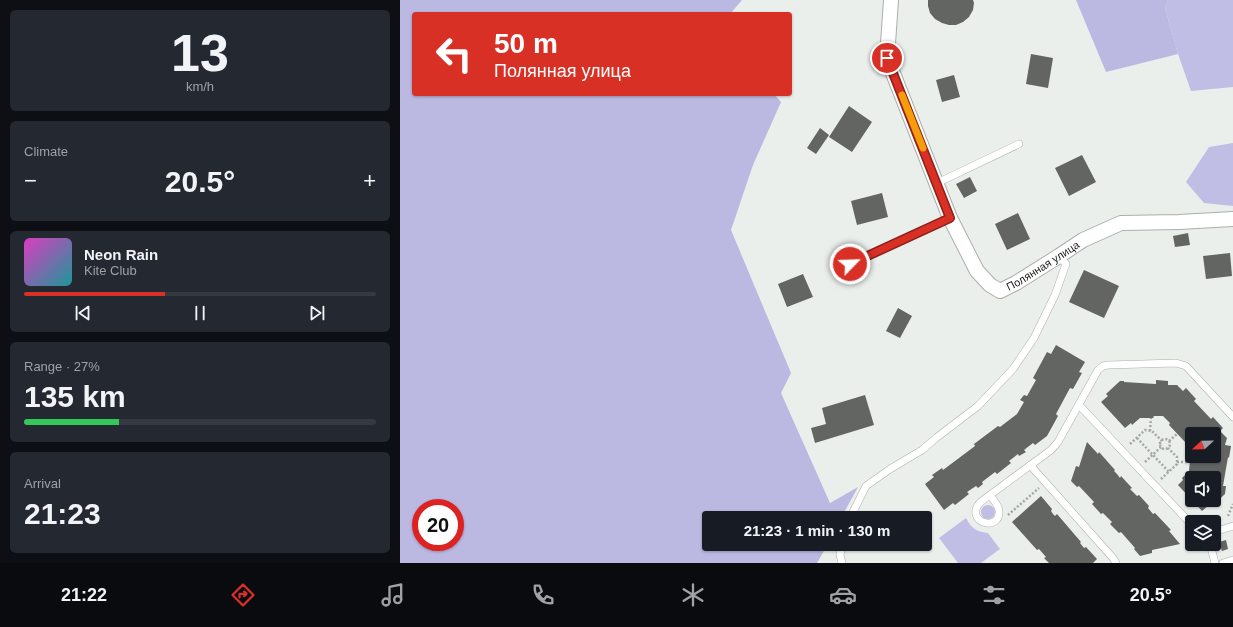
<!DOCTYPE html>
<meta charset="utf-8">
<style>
:root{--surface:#171b24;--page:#242831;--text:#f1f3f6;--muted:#9ea1a6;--line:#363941;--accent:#d93025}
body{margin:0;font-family:Arial,sans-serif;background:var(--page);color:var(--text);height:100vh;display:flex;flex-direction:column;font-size:15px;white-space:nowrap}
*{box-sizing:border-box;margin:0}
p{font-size:13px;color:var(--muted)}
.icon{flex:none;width:22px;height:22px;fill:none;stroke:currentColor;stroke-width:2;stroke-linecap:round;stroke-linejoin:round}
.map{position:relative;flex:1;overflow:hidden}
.side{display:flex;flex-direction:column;gap:10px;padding:10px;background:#0d0f14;width:400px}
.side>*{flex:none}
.hud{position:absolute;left:12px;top:12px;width:380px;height:84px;border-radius:4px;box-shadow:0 1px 3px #0004;background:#d93025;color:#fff;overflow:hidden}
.needle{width:26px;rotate:248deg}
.buttons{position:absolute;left:785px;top:427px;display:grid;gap:8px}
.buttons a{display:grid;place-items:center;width:36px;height:36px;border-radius:4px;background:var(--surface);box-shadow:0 1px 3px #0004;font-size:20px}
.speed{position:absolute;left:12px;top:499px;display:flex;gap:8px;font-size:20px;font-weight:700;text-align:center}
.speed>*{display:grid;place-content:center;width:52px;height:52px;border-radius:50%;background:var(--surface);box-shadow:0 1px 3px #0004;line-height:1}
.speed .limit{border:6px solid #d22;background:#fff;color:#111}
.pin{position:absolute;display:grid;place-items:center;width:34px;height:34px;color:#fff;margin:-17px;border:2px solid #fff;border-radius:50%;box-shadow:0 1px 4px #0007}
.me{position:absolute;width:44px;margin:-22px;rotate:66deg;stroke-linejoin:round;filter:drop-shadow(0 0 3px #0008)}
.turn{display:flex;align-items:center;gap:14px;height:84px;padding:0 16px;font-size:18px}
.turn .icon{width:52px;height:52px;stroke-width:2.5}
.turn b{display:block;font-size:28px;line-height:34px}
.big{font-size:30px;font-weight:700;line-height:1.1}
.side .card{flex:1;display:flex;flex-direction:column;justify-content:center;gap:6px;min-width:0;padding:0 14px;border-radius:6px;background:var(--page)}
.side .dial{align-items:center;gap:0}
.dial b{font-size:52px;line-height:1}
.song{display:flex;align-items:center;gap:12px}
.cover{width:48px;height:48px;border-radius:6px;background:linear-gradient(135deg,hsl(310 70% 55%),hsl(180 70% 35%))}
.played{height:4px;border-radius:2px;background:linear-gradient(90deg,var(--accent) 40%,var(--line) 40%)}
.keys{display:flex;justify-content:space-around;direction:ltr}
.heat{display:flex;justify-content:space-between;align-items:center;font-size:22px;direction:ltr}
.charge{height:6px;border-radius:3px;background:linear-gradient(90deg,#34c759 27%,var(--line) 0)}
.trip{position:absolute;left:302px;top:511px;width:230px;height:40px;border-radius:4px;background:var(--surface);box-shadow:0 1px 3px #0004;font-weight:700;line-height:40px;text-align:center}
.tab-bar{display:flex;height:64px;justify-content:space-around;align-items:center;background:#090b0e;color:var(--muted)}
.tab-bar .icon{width:28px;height:28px}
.tab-bar .active{color:var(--accent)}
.tab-bar b{font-size:18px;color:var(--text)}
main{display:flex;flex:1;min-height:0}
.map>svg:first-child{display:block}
</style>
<main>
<section class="side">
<div class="card dial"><b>13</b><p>km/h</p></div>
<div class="card"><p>Climate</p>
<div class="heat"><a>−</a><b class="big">20.5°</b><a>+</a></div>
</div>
<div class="card">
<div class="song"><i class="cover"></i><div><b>Neon Rain</b><p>Kite Club</p></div></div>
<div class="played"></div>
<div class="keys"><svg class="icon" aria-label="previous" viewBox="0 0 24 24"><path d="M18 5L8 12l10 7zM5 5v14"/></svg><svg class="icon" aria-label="pause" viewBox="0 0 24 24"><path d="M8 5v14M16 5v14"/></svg><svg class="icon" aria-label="next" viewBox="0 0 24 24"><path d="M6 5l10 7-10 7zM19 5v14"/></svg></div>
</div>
<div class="card"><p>Range · 27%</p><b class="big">135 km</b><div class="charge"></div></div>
<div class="card"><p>Arrival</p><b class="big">21:23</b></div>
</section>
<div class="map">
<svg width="833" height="563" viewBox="0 0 833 563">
<rect width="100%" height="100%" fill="#ebefec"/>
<path fill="#c1bee6" d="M768,0H833V87L791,91L778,54L765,8Z
M833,143V206L804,203L786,182L809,147Z
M581 512a7 7 0 1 1 14 0a7 7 0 1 1-14 0Z
M566,518C571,528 577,532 588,533L600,549L581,563H558L539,538Z"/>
<path fill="#bbb8e2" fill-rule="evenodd" d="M0,0H342L330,14H14V94H374L381,102L353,165L331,230L391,373L381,393L430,503L458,487L441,518H309V544H428L417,563H0ZM21,508H55V542H21Z
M676,0H768L765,8L778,54L706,72Z"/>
<path fill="#626562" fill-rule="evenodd" d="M528,0H573L574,3L573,10L569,17L563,22L556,25H549L542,23L535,19L530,13L528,6Z
M631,54L653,58L648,88L626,84Z
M554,75L560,97L542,102L536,80Z
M449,106L472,122L452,152L429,137Z
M420,128L429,135L416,154L407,148Z
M682,155L696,182L669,196L655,168Z
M570,177L577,191L564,198L556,184Z
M482,193L488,217L457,225L451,201Z
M618,213L630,239L607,250L595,224Z
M788,233L790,245L775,247L773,236Z
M830,253L832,276L806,279L803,256Z
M684,270L719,286L704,318L669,302Z
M403,274L413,297L387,307L378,284Z
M498,308L512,316L500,338L486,331Z
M656,345L685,362L679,372L682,373L673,389L670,388L656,414L658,416L647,436L635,445L633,443L624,450L626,452L619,456L618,454L609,461L611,463L597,474L595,472L582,482L583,484L578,488L576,486L567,492L569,494L555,505L553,503L544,510L525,484L534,477L532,475L542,468L543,470L575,446L574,444L598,426L600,427L617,414L624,402L620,400L624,395L627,396L636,380L633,378L647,352L651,354Z
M756,380L768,381V385H777L783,391L786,388L796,399L794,401L811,419L813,417L823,428L820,431L827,438L825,445L831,446L829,458L828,457L823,486H826L825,494L811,507L809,505L802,511L778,485L783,480L782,478L789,471L790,460H793V456H814V434H792V447L787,441L786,443L769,425L770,423L763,416H754L753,418H740L732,425L731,423L725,428L701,402L708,396L706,394L720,381H724V382L756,384ZM792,478H814V500H792Z
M465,395L474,425L415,443L411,428L426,424L422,408Z
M687,442L698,454L699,452L715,470L714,471L717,474L720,478L721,476L732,488L730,489L737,496L739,495L749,506L748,508L753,514L755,513L771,530L769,531L780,544L752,550V553L740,556L734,549L735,548L721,532L719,533L710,524L712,522L703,513L701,514L692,504L694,502L679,486L677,487L671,481L676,466L679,467Z
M641,496L652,509L651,511L653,514L655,516L657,514L681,542L680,543L684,548L686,547L697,559L693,563H649L644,558L646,557L639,549L637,550L612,522Z
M826,540L828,549L822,551L819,542Z"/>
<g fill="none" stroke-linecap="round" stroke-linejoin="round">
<defs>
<path id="lane" d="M537,183L619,144
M450,264L550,218
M679,405L792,525
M630,465L713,558L716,563
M590,495C593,500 599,505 599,511C600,532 567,523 578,505C581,501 586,498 590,495L651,450L658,442L698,370L703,366L708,365L776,363L786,366L833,417
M450,518L466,486L490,469L522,450L536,438L578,406L613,369L634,338L655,295L666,264L659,256
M814,532L833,526
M442,544L440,555L442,563
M810,544L815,563
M823,563L833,560"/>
<g id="street">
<path id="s1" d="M491,0L487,58L550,218L577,271L590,285L600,291L616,283L659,256L683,240L721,223L779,222L833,219"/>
</g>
</defs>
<use href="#lane" stroke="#abafac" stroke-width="8"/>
<use href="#street" stroke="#abafac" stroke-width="16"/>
<path stroke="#a4a7a5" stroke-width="2.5" stroke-dasharray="2 2" stroke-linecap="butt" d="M750,431L751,418
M737,438L769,472
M760 444a5 5 0 1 1 10 0a5 5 0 1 1-10 0Z
M769,441L777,434
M730,444L745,430L752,431L762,441
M745,462L761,447
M777,462H790
M761,479L777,464V457L768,448
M608,515L639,488
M828,516L833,504"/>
<use href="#lane" stroke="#fff" stroke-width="7"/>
<use href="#street" stroke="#fff" stroke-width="14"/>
</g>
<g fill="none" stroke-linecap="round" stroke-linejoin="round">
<defs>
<path id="route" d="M450,264L550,218L487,58"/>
</defs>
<use href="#route" stroke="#8d1f18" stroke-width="10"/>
<use href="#route" stroke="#d93025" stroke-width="7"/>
<path stroke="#f59e0b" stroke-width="7" d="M502,95L523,148"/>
</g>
<g text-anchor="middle" stroke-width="4" stroke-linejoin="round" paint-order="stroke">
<g font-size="11" fill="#202120" stroke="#fff">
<text dy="4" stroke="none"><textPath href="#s1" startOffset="370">Полянная улица</textPath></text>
</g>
</g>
</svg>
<div class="buttons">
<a><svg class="needle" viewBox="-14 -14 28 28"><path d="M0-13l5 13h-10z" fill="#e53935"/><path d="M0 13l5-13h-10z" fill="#9ea1a6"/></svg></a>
<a><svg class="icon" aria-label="sound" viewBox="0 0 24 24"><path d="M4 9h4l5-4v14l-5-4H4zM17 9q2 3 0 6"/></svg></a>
<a><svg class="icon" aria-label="layers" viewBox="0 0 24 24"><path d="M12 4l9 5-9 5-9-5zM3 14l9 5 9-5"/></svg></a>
</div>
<div class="speed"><div class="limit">20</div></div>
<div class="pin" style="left:487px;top:58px;background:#d93025"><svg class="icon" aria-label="arrive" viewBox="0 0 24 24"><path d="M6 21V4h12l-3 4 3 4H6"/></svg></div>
<svg class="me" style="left:450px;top:264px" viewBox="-20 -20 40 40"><circle r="17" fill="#d93025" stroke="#fff" stroke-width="3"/><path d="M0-11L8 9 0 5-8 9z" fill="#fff"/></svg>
<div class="trip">21:23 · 1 min · 130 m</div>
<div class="hud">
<div class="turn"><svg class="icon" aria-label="left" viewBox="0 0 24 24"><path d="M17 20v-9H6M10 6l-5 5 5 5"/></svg><div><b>50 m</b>Полянная улица</div></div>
</div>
</div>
</main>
<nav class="tab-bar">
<b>21:22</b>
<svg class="icon active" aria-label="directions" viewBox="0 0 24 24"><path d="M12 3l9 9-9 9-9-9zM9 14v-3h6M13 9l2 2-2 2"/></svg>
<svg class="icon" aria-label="music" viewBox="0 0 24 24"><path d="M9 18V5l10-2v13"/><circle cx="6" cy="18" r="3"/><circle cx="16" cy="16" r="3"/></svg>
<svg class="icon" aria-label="phone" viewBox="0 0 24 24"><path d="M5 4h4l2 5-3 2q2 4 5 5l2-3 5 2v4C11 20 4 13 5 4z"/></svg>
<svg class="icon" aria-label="climate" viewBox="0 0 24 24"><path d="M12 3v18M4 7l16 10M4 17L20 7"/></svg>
<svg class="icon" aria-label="car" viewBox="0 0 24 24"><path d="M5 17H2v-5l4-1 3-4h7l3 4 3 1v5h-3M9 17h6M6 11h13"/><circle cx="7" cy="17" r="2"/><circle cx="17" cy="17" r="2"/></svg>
<svg class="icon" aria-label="filters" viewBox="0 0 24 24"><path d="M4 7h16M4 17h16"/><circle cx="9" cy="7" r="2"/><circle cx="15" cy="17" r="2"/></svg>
<b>20.5°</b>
</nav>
